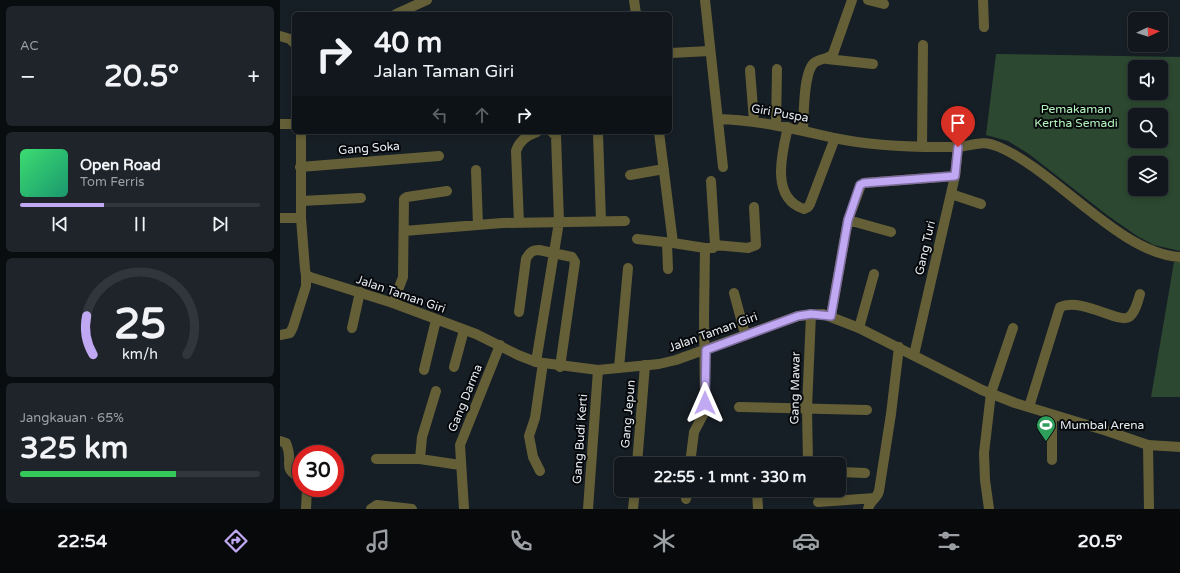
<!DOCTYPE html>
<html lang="id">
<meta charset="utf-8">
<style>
:root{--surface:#11171c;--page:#1e2429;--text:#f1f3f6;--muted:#9c9fa3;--line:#30363b;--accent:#c1a8f3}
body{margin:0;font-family:"Varela Round",sans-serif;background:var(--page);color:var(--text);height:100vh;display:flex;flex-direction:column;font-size:15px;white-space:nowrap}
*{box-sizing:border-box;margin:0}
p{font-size:13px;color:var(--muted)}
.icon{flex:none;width:22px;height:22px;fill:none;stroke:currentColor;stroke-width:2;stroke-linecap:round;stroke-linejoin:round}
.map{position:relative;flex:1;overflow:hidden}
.drawer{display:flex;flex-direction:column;gap:6px;padding:6px;background:#090d0f;width:280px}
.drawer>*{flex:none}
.banner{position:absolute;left:12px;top:12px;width:380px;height:122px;border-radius:6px;box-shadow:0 2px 6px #0003,0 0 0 1px var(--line);background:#11171c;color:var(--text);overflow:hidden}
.needle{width:26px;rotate:86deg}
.tools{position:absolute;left:848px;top:12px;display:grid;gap:8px}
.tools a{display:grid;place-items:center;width:40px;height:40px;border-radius:6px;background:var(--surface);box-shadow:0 2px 6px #0003,0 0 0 1px var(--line);font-size:20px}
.speed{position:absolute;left:12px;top:445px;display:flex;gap:8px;font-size:20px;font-weight:700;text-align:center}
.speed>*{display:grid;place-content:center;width:52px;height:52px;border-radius:50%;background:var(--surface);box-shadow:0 2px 6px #0003,0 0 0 1px var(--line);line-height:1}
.speed .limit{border:6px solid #d22;background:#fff;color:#111}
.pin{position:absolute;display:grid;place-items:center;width:34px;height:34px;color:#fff;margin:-41px -17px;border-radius:50% 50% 50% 0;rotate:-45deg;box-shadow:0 0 4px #0007}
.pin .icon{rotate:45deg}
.me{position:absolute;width:44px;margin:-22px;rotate:0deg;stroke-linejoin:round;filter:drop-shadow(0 0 3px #0008)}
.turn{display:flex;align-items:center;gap:14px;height:84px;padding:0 16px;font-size:18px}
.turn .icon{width:52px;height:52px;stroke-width:2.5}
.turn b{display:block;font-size:28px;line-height:34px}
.lanes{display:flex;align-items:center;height:38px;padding:0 16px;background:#0003;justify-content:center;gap:20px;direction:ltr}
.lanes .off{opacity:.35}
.big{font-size:30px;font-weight:800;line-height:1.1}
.drawer .card{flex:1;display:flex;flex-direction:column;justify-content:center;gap:6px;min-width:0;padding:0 14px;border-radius:6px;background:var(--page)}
.drawer .dial{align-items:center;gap:0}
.dial svg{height:104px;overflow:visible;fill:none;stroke:var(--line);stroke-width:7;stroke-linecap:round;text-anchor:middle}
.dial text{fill:var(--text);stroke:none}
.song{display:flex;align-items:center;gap:12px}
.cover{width:48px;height:48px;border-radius:6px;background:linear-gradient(135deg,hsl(140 70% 55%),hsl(160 70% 35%))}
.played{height:4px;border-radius:2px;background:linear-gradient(90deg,var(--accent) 35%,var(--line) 35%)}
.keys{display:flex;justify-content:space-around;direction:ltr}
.heat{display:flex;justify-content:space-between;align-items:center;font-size:22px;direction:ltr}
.charge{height:6px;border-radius:3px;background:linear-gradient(90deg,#34c759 65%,var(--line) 0)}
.trip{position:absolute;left:334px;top:457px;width:232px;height:40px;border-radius:6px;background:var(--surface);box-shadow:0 2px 6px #0003,0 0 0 1px var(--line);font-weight:800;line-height:40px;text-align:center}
.menu{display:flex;height:64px;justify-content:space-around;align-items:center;background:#07090b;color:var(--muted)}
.menu .icon{width:28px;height:28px}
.menu .active{color:var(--accent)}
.menu b{font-size:18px;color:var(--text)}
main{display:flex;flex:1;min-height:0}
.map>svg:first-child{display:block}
</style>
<main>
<section class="drawer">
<div class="card"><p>AC</p>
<div class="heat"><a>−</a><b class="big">20.5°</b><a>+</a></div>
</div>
<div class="card">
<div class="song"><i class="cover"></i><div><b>Open Road</b><p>Tom Ferris</p></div></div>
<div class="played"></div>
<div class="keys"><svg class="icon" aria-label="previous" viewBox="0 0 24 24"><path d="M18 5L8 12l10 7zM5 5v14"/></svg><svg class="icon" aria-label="pause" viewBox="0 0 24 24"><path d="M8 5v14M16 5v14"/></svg><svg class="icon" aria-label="next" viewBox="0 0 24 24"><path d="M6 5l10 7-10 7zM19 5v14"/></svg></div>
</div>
<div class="card dial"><svg viewBox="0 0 100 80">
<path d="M14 69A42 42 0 1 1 86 69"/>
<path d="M14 69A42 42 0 0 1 9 39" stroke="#c1a8f3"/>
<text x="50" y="56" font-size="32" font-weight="700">25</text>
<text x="50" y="72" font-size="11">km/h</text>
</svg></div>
<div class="card"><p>Jangkauan · 65%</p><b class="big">325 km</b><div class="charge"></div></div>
</section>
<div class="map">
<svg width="900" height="509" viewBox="0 0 900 509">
<rect width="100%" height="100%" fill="#171f26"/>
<path fill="#2c4830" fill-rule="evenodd" d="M716,54L900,57V251L874,245L857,236L827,215L749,154L728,141L706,135ZM855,67H881V93H855ZM855,115H881V141H855ZM855,163H881V189H855Z
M894,262H900V397H871Z"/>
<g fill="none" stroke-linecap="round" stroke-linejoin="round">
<path stroke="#655f37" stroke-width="10" d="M354,0L356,14
M425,0L443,167
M588,0L604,4
M703,0L704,27
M116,14L147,0
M390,53L430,51
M547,59L593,64
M470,70L474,121
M438,119C478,120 515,129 554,138C588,145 625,147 659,147C665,147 671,147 677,147C694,146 701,139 719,147C776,171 840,254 900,257
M0,124H14
M496,125L497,69
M508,127C502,153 490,198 524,209L528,207L530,204L555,138
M523,130C524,115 523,73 534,63C540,58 547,60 553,54L572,0
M379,132L393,243L425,248H433L435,245L431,181
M318,134L321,221
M642,147L643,45
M20,167L159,156
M196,170L198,225
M350,175L384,169
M671,194L701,204
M21,201L81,198
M0,218H21
M568,220L611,232
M239,223L236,151C239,141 248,135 257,132
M124,231L222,223L345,221
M357,239L393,243
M387,243L388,269
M435,245L468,248L476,245L474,207
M454,293L465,334
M113,303L123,277L124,199L127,197L167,191
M239,312L246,259C249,253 252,250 259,250L292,257L295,262L280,367
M551,316L568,220L581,185L584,183L675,176
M72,328L80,292
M579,328L594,274
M0,335L10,333L13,327L26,286V275
M634,355L675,176L678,147
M256,362L279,222L276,136L272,132
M174,367L184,330
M339,368L348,268
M144,370L156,320
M459,407L587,410
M749,407L780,307C802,297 839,324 849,317C855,313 858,301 860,294
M0,441L6,443C15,464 0,468 21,478
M868,445L900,447
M96,459H140L180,465
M140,459L142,437L156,391
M772,460V416
M357,464L365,365
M410,464L414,432L424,413L425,403L424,318L425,248
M528,464L527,408L531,314
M260,471L253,457L249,436L255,418L263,363
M559,472L585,473
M477,490L478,509
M406,499L407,490
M538,502L595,498
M26,509L27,488
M91,509L97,505L132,509
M184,509L180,445L220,345
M308,509L318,370
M353,509L355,490
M588,509C589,501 597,499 599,491L611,414L619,347
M709,509L705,480L704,453L711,393L733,328"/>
<path stroke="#655f37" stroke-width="10" d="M0,36L10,39L14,43
M21,132V218L25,269L26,275L30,277L113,303L196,334L238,355L256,362L318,370L379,364L396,360L518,316L543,314L579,328L702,390L735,403L827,431L868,445L869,509"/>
</g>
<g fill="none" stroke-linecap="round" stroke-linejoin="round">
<defs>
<path id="route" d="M425,403L426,350L518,316L531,314L551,316L568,220L580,185L584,183L675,176L678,147"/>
</defs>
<use href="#route" stroke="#7d6d9e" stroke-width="10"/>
<use href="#route" stroke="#c1a8f3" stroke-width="7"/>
</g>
<defs>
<symbol id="stadium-pin" viewBox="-11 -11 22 30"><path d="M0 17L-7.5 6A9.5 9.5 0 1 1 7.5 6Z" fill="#2e9e5b" stroke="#06080b"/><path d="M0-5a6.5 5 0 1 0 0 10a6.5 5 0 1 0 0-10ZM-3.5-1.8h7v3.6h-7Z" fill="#fff"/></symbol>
</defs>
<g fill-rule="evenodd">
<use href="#stadium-pin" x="755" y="414" width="22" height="30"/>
</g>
<g text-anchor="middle" stroke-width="4" stroke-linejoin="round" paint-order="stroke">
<g font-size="12" fill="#b2f2ba" stroke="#06080b">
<text x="796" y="113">Pemakaman<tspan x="796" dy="14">Kertha Semadi</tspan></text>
</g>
<g font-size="12" fill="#e6ecf0" stroke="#06080b">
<text transform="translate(500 113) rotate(10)" y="4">Giri Puspa</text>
<text transform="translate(89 148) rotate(-4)" y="4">Gang Soka</text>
<text transform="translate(645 248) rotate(-77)" y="4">Gang Turi</text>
<text transform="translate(121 294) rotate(19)" y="4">Jalan Taman Giri</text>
<text transform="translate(433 332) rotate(-20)" y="4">Jalan Taman Giri</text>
<text transform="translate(515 388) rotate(-89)" y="4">Gang Mawar</text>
<text transform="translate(185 398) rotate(-68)" y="4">Gang Darma</text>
<text transform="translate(348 414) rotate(-85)" y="4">Gang Jepun</text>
<text transform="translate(300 439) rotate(-86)" y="4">Gang Budi Kerti</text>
</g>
<g font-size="12" fill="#e6ecf0" stroke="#06080b" text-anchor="start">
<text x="780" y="429">Mumbal Arena</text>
</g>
</g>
</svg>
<div class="tools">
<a><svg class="needle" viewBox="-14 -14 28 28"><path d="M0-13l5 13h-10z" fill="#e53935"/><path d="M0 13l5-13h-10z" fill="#9c9fa3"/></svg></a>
<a><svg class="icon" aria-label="sound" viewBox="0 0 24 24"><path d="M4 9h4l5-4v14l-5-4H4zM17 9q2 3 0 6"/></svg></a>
<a><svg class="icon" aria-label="search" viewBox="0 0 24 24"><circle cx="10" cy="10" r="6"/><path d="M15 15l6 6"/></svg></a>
<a><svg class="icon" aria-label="layers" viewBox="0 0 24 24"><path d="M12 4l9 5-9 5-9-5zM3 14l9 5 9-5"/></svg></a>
</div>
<div class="speed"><div class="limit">30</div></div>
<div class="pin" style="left:678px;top:147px;background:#d93025"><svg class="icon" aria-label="arrive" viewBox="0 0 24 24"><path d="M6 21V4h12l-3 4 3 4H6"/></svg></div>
<svg class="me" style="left:425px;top:403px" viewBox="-20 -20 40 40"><path d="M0-17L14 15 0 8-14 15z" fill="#c1a8f3" stroke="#fff" stroke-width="4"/></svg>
<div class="trip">22:55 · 1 mnt · 330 m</div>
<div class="banner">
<div class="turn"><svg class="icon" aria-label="right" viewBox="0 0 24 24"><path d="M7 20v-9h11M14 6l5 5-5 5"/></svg><div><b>40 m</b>Jalan Taman Giri</div></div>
<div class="lanes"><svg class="icon off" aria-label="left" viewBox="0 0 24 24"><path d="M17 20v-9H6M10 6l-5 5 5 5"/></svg><svg class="icon off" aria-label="ahead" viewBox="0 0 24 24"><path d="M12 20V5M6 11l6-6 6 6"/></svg><svg class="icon" aria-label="right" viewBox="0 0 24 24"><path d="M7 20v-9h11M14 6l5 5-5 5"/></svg></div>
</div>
</div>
</main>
<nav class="menu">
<b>22:54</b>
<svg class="icon active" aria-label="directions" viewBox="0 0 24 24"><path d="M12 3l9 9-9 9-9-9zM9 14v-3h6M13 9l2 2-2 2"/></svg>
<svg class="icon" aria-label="music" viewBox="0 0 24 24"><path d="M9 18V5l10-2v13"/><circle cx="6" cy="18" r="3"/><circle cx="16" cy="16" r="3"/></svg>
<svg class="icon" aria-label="phone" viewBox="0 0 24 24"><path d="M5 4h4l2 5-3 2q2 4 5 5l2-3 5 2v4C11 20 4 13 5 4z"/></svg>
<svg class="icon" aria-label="climate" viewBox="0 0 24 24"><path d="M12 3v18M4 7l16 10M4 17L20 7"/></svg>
<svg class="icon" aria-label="car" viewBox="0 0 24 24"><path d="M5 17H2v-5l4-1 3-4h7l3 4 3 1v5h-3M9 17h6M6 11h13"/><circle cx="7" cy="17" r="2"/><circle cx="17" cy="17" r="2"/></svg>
<svg class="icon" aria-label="filters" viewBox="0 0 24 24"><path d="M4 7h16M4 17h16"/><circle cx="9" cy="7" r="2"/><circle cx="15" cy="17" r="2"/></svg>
<b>20.5°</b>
</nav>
